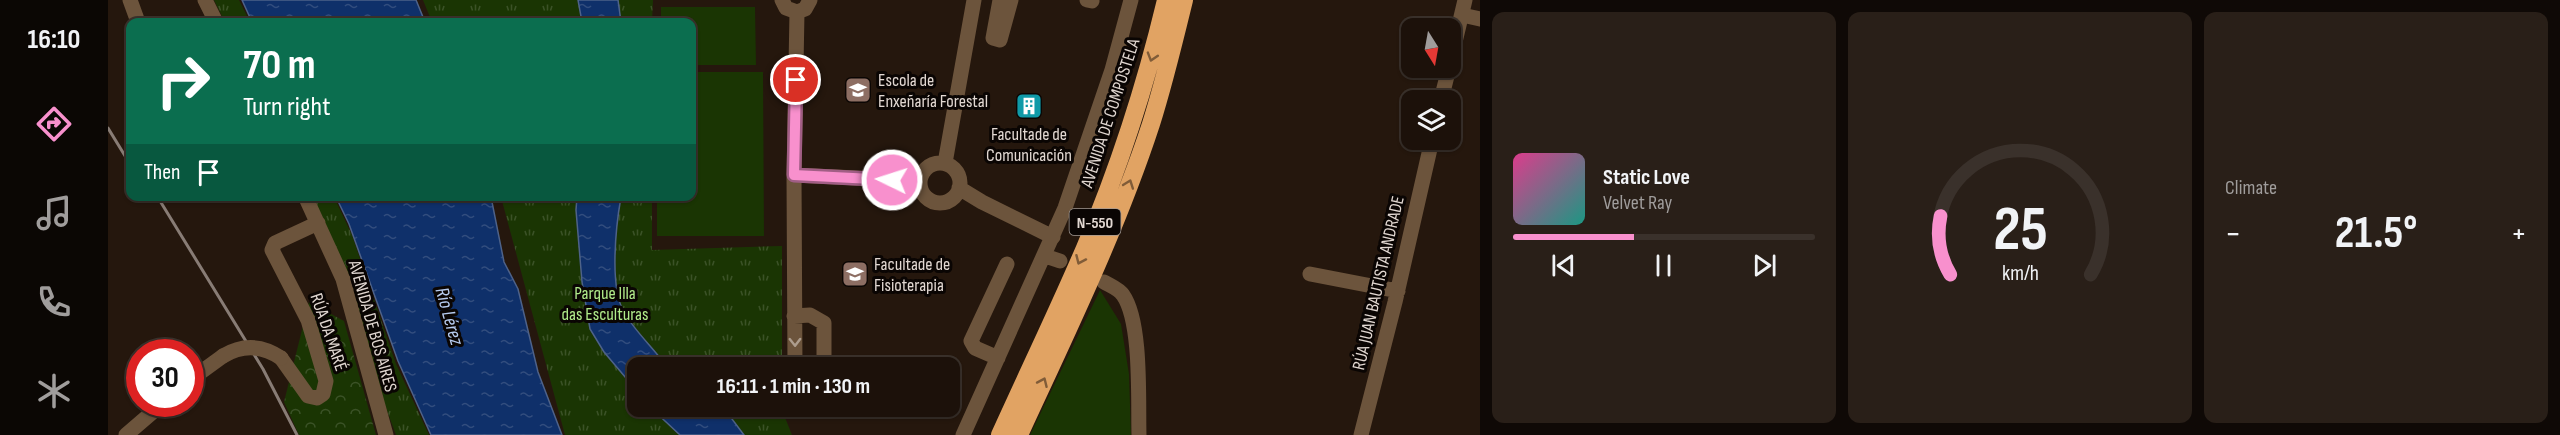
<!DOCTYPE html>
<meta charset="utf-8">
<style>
:root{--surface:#1c110a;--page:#291f18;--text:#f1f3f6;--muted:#a09d9c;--line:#3a312b;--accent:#f890cd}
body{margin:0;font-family:"Sofia Sans Condensed",sans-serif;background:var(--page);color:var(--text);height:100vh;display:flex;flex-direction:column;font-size:22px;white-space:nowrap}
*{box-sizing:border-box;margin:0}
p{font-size:20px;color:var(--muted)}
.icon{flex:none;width:33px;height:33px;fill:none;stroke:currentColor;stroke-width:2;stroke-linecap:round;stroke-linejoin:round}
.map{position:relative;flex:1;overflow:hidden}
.sheet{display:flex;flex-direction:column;gap:12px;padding:12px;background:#0f0906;width:1080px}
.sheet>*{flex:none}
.hud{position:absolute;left:18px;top:18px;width:570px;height:183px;border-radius:12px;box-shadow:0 2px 4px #0004,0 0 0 2px var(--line);background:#0b6e4f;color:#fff;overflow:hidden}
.needle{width:39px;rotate:169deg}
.fabs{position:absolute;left:1293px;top:18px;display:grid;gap:12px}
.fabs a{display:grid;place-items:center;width:60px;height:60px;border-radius:12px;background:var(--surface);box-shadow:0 2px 4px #0004,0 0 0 2px var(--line);font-size:30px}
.speed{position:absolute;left:18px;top:339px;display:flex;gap:12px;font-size:30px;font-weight:700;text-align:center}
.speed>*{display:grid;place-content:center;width:78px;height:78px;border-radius:50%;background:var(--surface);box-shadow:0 2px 4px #0004,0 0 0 2px var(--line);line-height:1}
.speed .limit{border:9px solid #d22;background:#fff;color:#111}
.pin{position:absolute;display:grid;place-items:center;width:51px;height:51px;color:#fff;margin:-26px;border:3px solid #fff;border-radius:50%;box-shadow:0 2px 6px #0007}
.me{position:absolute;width:66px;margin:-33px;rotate:274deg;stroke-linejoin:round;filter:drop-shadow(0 0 4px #0008)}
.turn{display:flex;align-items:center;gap:21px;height:126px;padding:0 18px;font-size:27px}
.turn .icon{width:78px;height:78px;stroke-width:2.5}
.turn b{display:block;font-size:42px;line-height:51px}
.then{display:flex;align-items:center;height:57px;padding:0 18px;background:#0003;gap:12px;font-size:22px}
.big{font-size:45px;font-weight:700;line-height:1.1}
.sheet .card{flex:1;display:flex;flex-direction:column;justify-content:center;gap:9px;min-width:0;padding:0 21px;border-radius:12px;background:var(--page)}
.sheet .dial{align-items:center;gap:0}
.dial svg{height:156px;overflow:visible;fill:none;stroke:var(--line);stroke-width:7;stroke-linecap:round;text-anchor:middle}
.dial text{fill:var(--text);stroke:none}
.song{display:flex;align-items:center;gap:18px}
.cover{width:72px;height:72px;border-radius:9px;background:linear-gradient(135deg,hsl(330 70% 55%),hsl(170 70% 35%))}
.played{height:6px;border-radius:3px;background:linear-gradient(90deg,var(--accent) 40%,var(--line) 40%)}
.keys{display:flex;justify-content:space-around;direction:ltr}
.heat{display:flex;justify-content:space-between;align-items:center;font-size:33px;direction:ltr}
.sheet .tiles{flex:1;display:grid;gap:12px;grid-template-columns:repeat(3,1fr)}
.trip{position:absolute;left:519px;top:357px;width:333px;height:60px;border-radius:12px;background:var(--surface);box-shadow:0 2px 4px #0004,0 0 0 2px var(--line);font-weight:700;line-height:60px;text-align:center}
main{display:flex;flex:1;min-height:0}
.menu{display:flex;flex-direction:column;width:108px;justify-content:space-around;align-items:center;background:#0b0704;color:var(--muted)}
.menu .icon{width:42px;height:42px}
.menu .current{color:var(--accent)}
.menu b{font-size:27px;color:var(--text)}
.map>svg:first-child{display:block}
</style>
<main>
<nav class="menu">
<b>16:10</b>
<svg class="icon current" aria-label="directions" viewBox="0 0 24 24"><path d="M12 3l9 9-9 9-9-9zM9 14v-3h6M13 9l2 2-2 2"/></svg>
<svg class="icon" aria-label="music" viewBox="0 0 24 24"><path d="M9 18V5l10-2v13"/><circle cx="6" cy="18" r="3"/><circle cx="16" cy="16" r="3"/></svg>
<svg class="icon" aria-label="phone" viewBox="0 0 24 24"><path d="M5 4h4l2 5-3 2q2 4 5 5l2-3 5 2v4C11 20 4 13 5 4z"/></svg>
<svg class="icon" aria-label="climate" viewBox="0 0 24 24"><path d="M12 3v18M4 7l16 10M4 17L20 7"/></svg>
</nav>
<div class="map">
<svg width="1372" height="435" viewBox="0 0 1372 435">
<defs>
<pattern id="forest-crowns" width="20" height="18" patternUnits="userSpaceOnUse" patternTransform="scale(1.5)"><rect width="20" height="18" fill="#1a3503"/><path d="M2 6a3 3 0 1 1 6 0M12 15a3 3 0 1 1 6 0" fill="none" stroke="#3b5227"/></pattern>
<pattern id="park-tufts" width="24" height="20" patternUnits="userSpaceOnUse" patternTransform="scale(1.5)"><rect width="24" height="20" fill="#1a3503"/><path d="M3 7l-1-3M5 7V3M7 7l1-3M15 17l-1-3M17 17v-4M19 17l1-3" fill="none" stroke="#3b5227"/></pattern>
<pattern id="water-ripples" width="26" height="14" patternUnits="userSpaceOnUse" patternTransform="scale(1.5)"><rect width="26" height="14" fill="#0f306a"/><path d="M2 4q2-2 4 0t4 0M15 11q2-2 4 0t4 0" fill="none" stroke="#324d7e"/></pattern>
</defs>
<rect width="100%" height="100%" fill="#25170d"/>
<path fill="#1a3503" d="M553,7H647L648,65H584V22H553Z
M584,72H655L656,236H549V197L584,196Z
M992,290L1013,324L1021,374L1023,435H922Z"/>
<path fill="url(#forest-crowns)" d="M201,302L236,321L268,435H191L176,402Z"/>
<path fill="url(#park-tufts)" d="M106,0H131L142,22H117Z
M315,0H545L544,22H324Z
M200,197H226L244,235L288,364L321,435H288Z
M393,197H544V250L674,246V367L530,368V406L675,407L676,415L684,435H457Z"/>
<path fill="url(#water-ripples)" stroke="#4e6289" stroke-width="1.5" d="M134,0H308L317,22H144Z
M470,0H510L513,22H474Z
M228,197H383L396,262L410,289L430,372L454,435H323L290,361L241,224Z
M469,197H513C508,225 501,287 516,312C527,332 546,348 559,367L530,368L529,391L496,352L482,329L474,282L468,210Z
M542,407H615L636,435H572Z"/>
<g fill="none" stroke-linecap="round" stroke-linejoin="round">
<path stroke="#6c543c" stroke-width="15" d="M22,0L30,22
M97,0L108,22
M674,0L678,8L689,12L697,9L702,0
M892,0L885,38L892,40L903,0
M979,0L984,1
M1354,15L1372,19
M1342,63L1357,0
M1333,100L1341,68
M812 183a20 20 0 1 1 40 0a20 20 0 1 1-40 0Z
M837,163L866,0
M686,175L811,181
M851,188L874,202L945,237
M197,196L235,279L278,435
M937,256L952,261
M1202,274L1290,291
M996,282C1003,286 1011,289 1015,295C1034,322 1030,401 1031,435
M686,316L702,315L716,323V368
M173,358L200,396L209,398L215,394L218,381L200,320L164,250L167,243L210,223
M890,358L867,348L863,341L899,264
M687,368L686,175L689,12
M82,380L115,356
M18,435L54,404
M855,435L957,208L1004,70L1023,0
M1253,435L1287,302L1324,140"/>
<path stroke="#e1a363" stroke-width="18" d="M892,435C920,373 950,311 977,248C1011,168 1038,84 1058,0
M911,435C958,333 1008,231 1043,124C1056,83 1066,41 1076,0"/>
<path stroke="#887c75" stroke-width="3" d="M0,128L22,164
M49,196L155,369L189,435"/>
<path stroke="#6c543c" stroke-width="15" d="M115,356C135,344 154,345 173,358"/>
</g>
<defs><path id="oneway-chevron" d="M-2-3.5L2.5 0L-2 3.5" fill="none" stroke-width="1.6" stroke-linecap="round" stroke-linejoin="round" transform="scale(1.5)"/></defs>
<g stroke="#805c38">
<use href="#oneway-chevron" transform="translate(1044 57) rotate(107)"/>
<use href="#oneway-chevron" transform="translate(1021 184) rotate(-70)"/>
<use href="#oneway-chevron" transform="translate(972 260) rotate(114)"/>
<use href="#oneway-chevron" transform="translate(935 382) rotate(-66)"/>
</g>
<use stroke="#ad9d8e" href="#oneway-chevron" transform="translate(687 342) rotate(89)"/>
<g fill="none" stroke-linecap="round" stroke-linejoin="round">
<defs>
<path id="route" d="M688,80L686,175L784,180"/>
</defs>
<use href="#route" stroke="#a15e85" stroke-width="15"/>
<use href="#route" stroke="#f890cd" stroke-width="10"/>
</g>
<defs>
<symbol id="university-square" viewBox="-11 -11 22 22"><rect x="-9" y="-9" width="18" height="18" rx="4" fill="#8d6e63" stroke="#0a0503"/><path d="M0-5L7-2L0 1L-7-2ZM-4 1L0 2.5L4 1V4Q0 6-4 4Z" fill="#fff"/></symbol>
<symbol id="building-square" viewBox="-11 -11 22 22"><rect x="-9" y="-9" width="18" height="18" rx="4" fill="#0f9aa8" stroke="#0a0503"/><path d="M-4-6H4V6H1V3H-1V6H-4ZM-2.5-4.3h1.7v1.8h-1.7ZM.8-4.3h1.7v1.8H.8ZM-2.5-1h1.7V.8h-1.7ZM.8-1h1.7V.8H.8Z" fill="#fff"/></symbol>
</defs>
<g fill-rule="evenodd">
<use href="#university-square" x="735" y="75" width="30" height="30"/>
<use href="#building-square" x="906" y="91" width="30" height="30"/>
<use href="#university-square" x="732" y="259" width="30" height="30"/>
</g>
<g text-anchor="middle" stroke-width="6" stroke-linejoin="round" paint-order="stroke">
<rect fill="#0a0503" stroke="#a19994" stroke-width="1.5" x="961.5" y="209" width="51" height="26" rx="4.5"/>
<g font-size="16" font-weight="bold" fill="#e2d8d2">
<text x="987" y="228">N-550</text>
</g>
<g font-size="18" fill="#e2d8d2" stroke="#0a0503" text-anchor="start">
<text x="770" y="86">Escola de<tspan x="770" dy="21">Enxeñaría Forestal</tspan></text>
<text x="921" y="140" text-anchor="middle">Facultade de<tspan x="921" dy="21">Comunicación</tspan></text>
<text x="766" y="270">Facultade de<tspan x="766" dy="21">Fisioterapia</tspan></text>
</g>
<g font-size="18" fill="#e2d8d2" stroke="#0a0503">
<text transform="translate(1002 113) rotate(-72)" y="6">AVENIDA DE COMPOSTELA</text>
<text transform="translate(1270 283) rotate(-77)" y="6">RÚA JUAN BAUTISTA ANDRADE</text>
<text transform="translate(265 326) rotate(74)" y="6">AVENIDA DE BOS AIRES</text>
<text transform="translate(221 332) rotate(71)" y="6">RÚA DA MARÉ</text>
</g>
<g font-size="18" fill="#b0ea8a" stroke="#0a0503">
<text x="497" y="299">Parque Illa<tspan x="497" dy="21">das Esculturas</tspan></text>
</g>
<g font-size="20" font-style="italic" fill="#b6cbef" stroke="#0a0503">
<text transform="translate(342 316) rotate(74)" y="7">Río Lérez</text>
</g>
</g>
</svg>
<div class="fabs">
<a><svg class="needle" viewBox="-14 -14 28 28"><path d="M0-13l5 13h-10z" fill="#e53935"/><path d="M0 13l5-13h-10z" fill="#a09d9c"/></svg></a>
<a><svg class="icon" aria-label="layers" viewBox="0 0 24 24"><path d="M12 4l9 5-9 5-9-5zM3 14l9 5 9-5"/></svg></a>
</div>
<div class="speed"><div class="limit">30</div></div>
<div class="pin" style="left:688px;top:80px;background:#d93025"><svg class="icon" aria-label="arrive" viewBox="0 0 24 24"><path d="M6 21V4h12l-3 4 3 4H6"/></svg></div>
<svg class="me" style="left:784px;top:180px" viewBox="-20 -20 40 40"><circle r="17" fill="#f890cd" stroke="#fff" stroke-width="3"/><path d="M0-11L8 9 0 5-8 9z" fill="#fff"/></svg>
<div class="trip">16:11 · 1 min · 130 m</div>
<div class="hud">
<div class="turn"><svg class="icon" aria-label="right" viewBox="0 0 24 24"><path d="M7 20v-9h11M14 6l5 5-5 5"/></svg><div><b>70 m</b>Turn right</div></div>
<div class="then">Then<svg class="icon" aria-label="arrive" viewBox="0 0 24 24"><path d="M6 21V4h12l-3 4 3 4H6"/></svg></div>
</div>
</div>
<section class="sheet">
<div class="tiles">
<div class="card">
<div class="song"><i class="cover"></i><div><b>Static Love</b><p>Velvet Ray</p></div></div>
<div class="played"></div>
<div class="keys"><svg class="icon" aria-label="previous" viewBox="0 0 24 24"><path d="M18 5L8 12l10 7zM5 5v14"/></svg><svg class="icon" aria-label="pause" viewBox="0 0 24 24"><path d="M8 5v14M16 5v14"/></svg><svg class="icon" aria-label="next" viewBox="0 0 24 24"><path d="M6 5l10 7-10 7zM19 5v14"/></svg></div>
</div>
<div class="card dial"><svg viewBox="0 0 100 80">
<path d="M14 69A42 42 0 1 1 86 69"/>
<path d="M14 69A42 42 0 0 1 9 39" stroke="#f890cd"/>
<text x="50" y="56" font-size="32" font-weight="700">25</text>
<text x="50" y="72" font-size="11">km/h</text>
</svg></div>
<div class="card"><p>Climate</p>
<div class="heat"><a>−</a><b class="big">21.5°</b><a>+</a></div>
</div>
</div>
</section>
</main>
